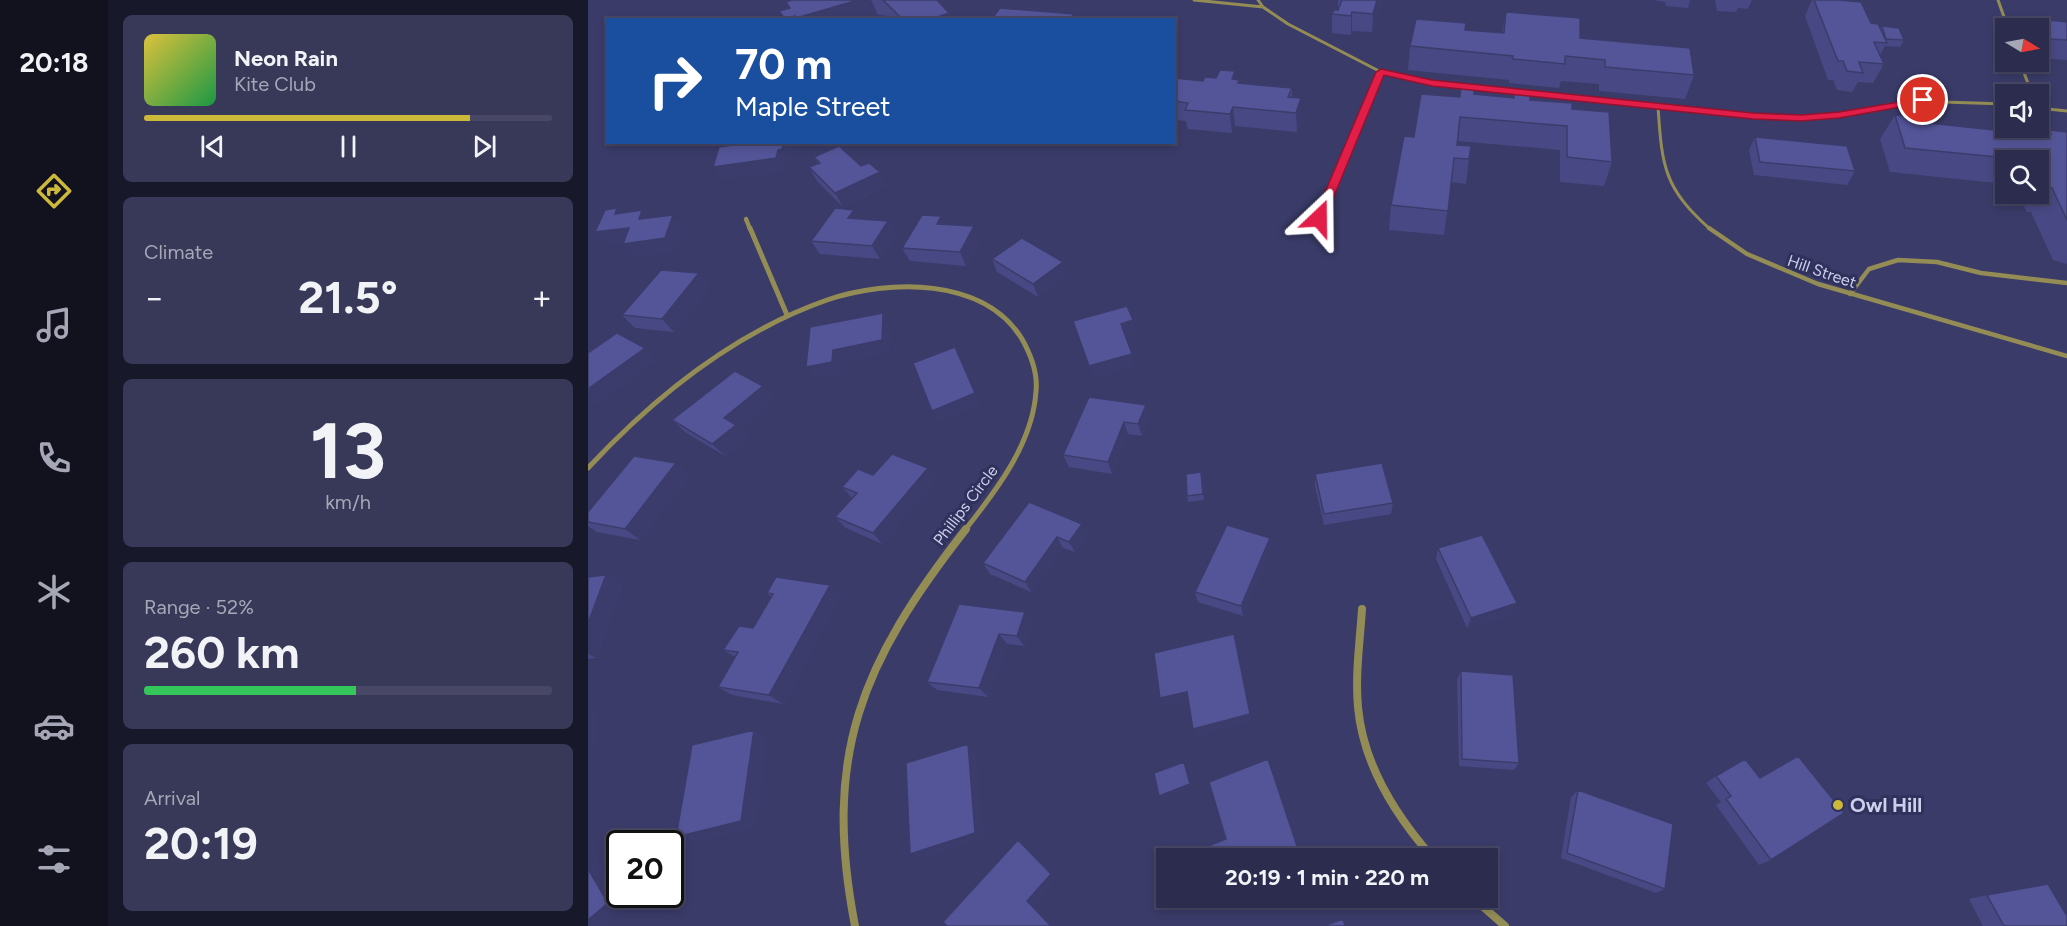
<!DOCTYPE html>
<meta charset="utf-8">
<style>
:root{--surface:#2c2c4e;--page:#383858;--text:#f1f3f6;--muted:#a6a7b6;--line:#484866;--accent:#ccb939}
body{margin:0;font-family:Figtree,sans-serif;background:var(--page);color:var(--text);height:100vh;display:flex;flex-direction:column;font-size:22px;white-space:nowrap}
*{box-sizing:border-box;margin:0}
p{font-size:20px;color:var(--muted)}
.icon{flex:none;width:33px;height:33px;fill:none;stroke:currentColor;stroke-width:2;stroke-linecap:round;stroke-linejoin:round}
.map{position:relative;flex:1;overflow:hidden}
.sheet{display:flex;flex-direction:column;gap:15px;padding:15px;background:#18182b;width:480px}
.sheet>*{flex:none}
.guide{position:absolute;left:18px;top:18px;width:570px;height:126px;border-radius:0px;box-shadow:0 3px 9px #0003,0 0 0 2px var(--line);background:#1a4fa0;color:#fff;overflow:hidden}
.needle{width:39px;rotate:100deg}
.tools{position:absolute;left:1407px;top:18px;display:grid;gap:12px}
.tools a{display:grid;place-items:center;width:54px;height:54px;border-radius:0px;background:var(--surface);box-shadow:0 3px 9px #0003,0 0 0 2px var(--line);font-size:30px}
.speed{position:absolute;left:18px;top:830px;display:flex;gap:12px;font-size:30px;font-weight:700;text-align:center}
.speed>*{display:grid;place-content:center;width:78px;height:78px;border-radius:50%;background:var(--surface);box-shadow:0 3px 9px #0003,0 0 0 2px var(--line);line-height:1}
.speed .limit{border:3px solid #111;border-radius:9px;background:#fff;color:#111}
.pin{position:absolute;display:grid;place-items:center;width:51px;height:51px;color:#fff;margin:-26px;border:3px solid #fff;border-radius:50%;box-shadow:0 2px 6px #0007}
.me{position:absolute;width:66px;margin:-33px;rotate:23deg;stroke-linejoin:round;filter:drop-shadow(0 0 4px #0008)}
.turn{display:flex;align-items:center;gap:21px;height:126px;padding:0 30px;font-size:27px}
.turn .icon{width:78px;height:78px;stroke-width:2.5}
.turn b{display:block;font-size:42px;line-height:51px}
.big{font-size:45px;font-weight:700;line-height:1.1}
.sheet .widget{flex:1;display:flex;flex-direction:column;justify-content:center;gap:9px;min-width:0;padding:0 21px;border-radius:9px;background:var(--page)}
.sheet .dial{align-items:center;gap:0}
.dial b{font-size:78px;line-height:1}
.song{display:flex;align-items:center;gap:18px}
.cover{width:72px;height:72px;border-radius:9px;background:linear-gradient(135deg,hsl(50 70% 55%),hsl(140 70% 35%))}
.played{height:6px;border-radius:3px;background:linear-gradient(90deg,var(--accent) 80%,var(--line) 80%)}
.keys{display:flex;justify-content:space-around;direction:ltr}
.heat{display:flex;justify-content:space-between;align-items:center;font-size:33px;direction:ltr}
.charge{height:9px;border-radius:4px;background:linear-gradient(90deg,#34c759 52%,var(--line) 0)}
.trip{position:absolute;left:568px;top:848px;width:342px;height:60px;border-radius:0px;background:var(--surface);box-shadow:0 3px 9px #0003,0 0 0 2px var(--line);font-weight:700;line-height:60px;text-align:center}
main{display:flex;flex:1;min-height:0}
.tab-bar{display:flex;flex-direction:column;width:108px;justify-content:space-around;align-items:center;background:#12121f;color:var(--muted)}
.tab-bar .icon{width:42px;height:42px}
.tab-bar .on{color:var(--accent)}
.tab-bar b{font-size:27px;color:var(--text)}
.map>svg:first-child{display:block}
</style>
<main>
<nav class="tab-bar">
<b>20:18</b>
<svg class="icon on" aria-label="directions" viewBox="0 0 24 24"><path d="M12 3l9 9-9 9-9-9zM9 14v-3h6M13 9l2 2-2 2"/></svg>
<svg class="icon" aria-label="music" viewBox="0 0 24 24"><path d="M9 18V5l10-2v13"/><circle cx="6" cy="18" r="3"/><circle cx="16" cy="16" r="3"/></svg>
<svg class="icon" aria-label="phone" viewBox="0 0 24 24"><path d="M5 4h4l2 5-3 2q2 4 5 5l2-3 5 2v4C11 20 4 13 5 4z"/></svg>
<svg class="icon" aria-label="climate" viewBox="0 0 24 24"><path d="M12 3v18M4 7l16 10M4 17L20 7"/></svg>
<svg class="icon" aria-label="car" viewBox="0 0 24 24"><path d="M5 17H2v-5l4-1 3-4h7l3 4 3 1v5h-3M9 17h6M6 11h13"/><circle cx="7" cy="17" r="2"/><circle cx="17" cy="17" r="2"/></svg>
<svg class="icon" aria-label="filters" viewBox="0 0 24 24"><path d="M4 7h16M4 17h16"/><circle cx="9" cy="7" r="2"/><circle cx="15" cy="17" r="2"/></svg>
</nav>
<section class="sheet">
<div class="widget">
<div class="song"><i class="cover"></i><div><b>Neon Rain</b><p>Kite Club</p></div></div>
<div class="played"></div>
<div class="keys"><svg class="icon" aria-label="previous" viewBox="0 0 24 24"><path d="M18 5L8 12l10 7zM5 5v14"/></svg><svg class="icon" aria-label="pause" viewBox="0 0 24 24"><path d="M8 5v14M16 5v14"/></svg><svg class="icon" aria-label="next" viewBox="0 0 24 24"><path d="M6 5l10 7-10 7zM19 5v14"/></svg></div>
</div>
<div class="widget"><p>Climate</p>
<div class="heat"><a>−</a><b class="big">21.5°</b><a>+</a></div>
</div>
<div class="widget dial"><b>13</b><p>km/h</p></div>
<div class="widget"><p>Range · 52%</p><b class="big">260 km</b><div class="charge"></div></div>
<div class="widget"><p>Arrival</p><b class="big">20:19</b></div>
</section>
<div class="map">
<svg width="1479" height="926" viewBox="0 0 1479 926">
<rect width="100%" height="100%" fill="#3a3b68"/>
<g fill="none" stroke-linecap="round" stroke-linejoin="round">
<path stroke="#948c55" stroke-width="3" d="M606,0L675,7
M670,0L675,7L700,24L793,72L844,83L1070,107L1213,118L1251,115L1323,101L1418,104
M1410,0L1420,28
M1432,62L1444,94
M1070,107C1074,167 1076,188 1122,229
M1450,108L1479,111
M731,218L793,72"/>
<path stroke="#948c55" stroke-width="4.5" d="M1121,228L1159,254L1230,284L1479,356
M1262,294L1281,269L1310,260L1349,262L1393,273L1479,283"/>
<path stroke="#948c55" stroke-width="4.5" d="M158,219L162,229"/>
<path stroke="#948c55" stroke-width="5" d="M162,228L199,315
M0,468C67,396 145,333 239,300C301,279 396,277 434,339C443,355 450,372 448,391C445,443 408,491 377,530"/>
<path stroke="#948c55" stroke-width="8" d="M774,609C772,641 767,674 770,707C775,765 807,815 845,858
M884,897L917,926
M267,926C234,755 273,663 378,529"/>
</g>
<path fill="#484984" d="M204,0H349L361,13L363,20H304L300,16L290,15L276,20H196L191,11L201,8L198,2Z
M750,0H794L784,32L764,31L763,35L744,33V14L750,10Z
M1066,0H1102L1100,8L1078,6L1077,2Z
M1127,0H1164L1160,9L1150,8L1148,12L1129,11Z
M1224,0H1251L1283,23L1292,29L1294,26L1316,40L1312,47L1297,46L1292,55L1296,64L1285,83L1270,82L1264,92L1249,90L1245,80H1240L1217,16Z
M918,12L992,38L1106,75L1097,99L1011,91V84L973,81L971,88L921,83V80L820,70L822,46L877,30L914,33Z
M1450,19L1479,22V60L1450,58V28H1444Z
M586,78L615,81L651,80L652,84L704,88V97L714,117L709,132L647,126L644,133L600,129L598,121L586,120Z
M926,93L942,100L984,109L1024,162L1016,186L972,182V150L869,141V145L881,159L878,184L863,182L856,235L801,230L803,205L826,137L872,97L886,94L925,98Z
M1307,115L1332,122L1418,131L1421,128H1434L1453,133L1458,134L1461,130L1479,132V264L1465,260L1443,212H1439L1435,204L1439,200L1436,194H1450V160H1418V184L1302,172L1292,139Z
M1167,137L1267,171L1259,185L1166,175L1161,150Z
M226,157L273,166L299,186L255,207L229,181L221,167L230,163Z
M300,221L308,235L292,259L232,254L223,241Z
M392,240L378,266L322,261L314,248Z
M404,259L475,262L479,275L450,297L409,272Z
M111,273L122,287L86,332L47,328L34,315Z
M175,386L186,399L151,428L160,437L137,456L97,432L84,420Z
M558,405L561,417L554,436L540,434L524,474L481,467L475,455Z
M88,463L102,475L52,540L9,532L0,526V512Z
M340,468L348,480L294,544L258,528L247,517L264,498L254,487L285,475Z
M727,474L805,503L803,514L736,525L727,486Z
M615,478L616,500L600,502L599,496Z
M494,524L499,535L487,552L475,548L443,592L402,574L395,563Z
M682,538L683,549L655,616L610,602L607,592Z
M850,548L925,613L879,628L848,559Z
M18,575L34,585L8,658L0,659V577Z
M242,585L253,595L195,704L144,695L130,687L147,657L135,650L165,628L183,597L179,593Z
M371,604L444,622L436,646L419,644L400,697L349,690L339,682Z
M873,671L931,763L926,770L871,766L869,680Z
M1128,776L1172,778L1183,860L1171,865L1128,805L1133,802L1118,783Z
M990,790L1077,889L1068,893L973,858L983,797Z
M1399,895L1479,926H1395L1381,899Z"/>
<path fill="#3b3c6b" d="M270,0H283L290,15L276,20H209L208,18Z
M789,0H794L784,32L785,14Z
M764,12V31L763,35V16Z
M361,13L363,20H341Z
M207,16L209,20L197,19Z
M647,71L649,90L644,79Z
M713,98L714,117L709,132L708,113Z
M645,107L647,126L644,133L642,114Z
M196,142H205L206,144L203,163H198L197,172L135,181L125,167L190,150Z
M292,172L299,186L255,207L247,193Z
M29,208L41,222L27,214Z
M54,210L65,224L51,219Z
M266,210L273,224L260,218Z
M85,215L96,228L88,252L46,257L35,244Z
M353,216L359,230L349,224Z
M300,221L308,235L292,259L284,246Z
M386,226L392,240L378,266L372,252Z
M41,228L52,241L19,245L7,232Z
M475,262L479,275L450,297L445,284Z
M111,273L122,287L86,332L74,319Z
M295,313L303,326L302,353L254,362L253,374L228,379L218,367L245,350Z
M545,320L548,333L536,337L533,324Z
M367,347L374,360L394,406L351,423L344,411Z
M57,348L69,361L2,410L0,408V389Z
M544,354L548,366L505,379L501,366Z
M175,386L186,399L151,428L160,437L137,456L124,444L136,418Z
M558,405L561,417L554,436L550,424Z
M536,422L540,434L524,474L520,462Z
M88,463L102,475L52,540L37,529Z
M340,468L348,480L294,544L285,533Z
M613,472L615,478L616,500L615,494Z
M494,524L499,535L487,552L481,542Z
M469,537L475,548L443,592L437,582Z
M682,538L683,549L655,616L653,606Z
M18,575L34,585L8,658L0,654V623Z
M242,585L253,595L195,704L181,695Z
M929,603L925,613L879,628L883,618Z
M437,612L444,622L436,646L429,636Z
M411,634L419,644L400,697L391,688Z
M646,634L664,722L608,737L605,729Z
M599,692L602,700L576,707L572,698Z
M0,707L10,712V745L0,749Z
M166,730L180,738L169,827L105,843L88,837Z
M380,744L389,752L396,838L333,859L322,854Z
M596,762L604,787L573,799L571,796Z
M430,840L438,845L470,878L447,905L467,926H463L439,901Z
M0,841L40,907L17,926H0Z"/>
<path fill="#545599" stroke="#3b3c6b" stroke-width="1.5" d="M204,0H270L208,18L207,16L197,19L191,11L202,8L198,2Z
M295,0H349L361,13L341,20H336L335,18L330,20H315Z
M754,0H789L785,14L764,12L763,16L744,14L746,10H750Z
M1226,0H1251L1273,2L1283,23L1290,24L1299,43L1286,42L1296,64L1271,62L1275,73L1259,71L1255,61H1250Z
M412,8L486,14L483,18L497,20H403Z
M918,12L992,18V38L1102,48L1106,75L1017,67V60L977,56V64L925,59V56L822,46L828,19L878,23L877,30L916,33Z
M1450,19L1479,22V40L1462,39Z
M1294,26L1311,28L1316,40L1298,39Z
M632,70L647,71L644,79L651,80L650,83L704,88L700,97L713,98L708,113L645,107L642,114L597,110L600,103L586,101V78L615,81L617,77L628,78Z
M873,86L886,88V94L926,98V93L942,94V100L984,103V109L1021,112L1024,162L979,157V126L872,117L869,145L883,146L881,159L866,158L860,211L803,205L816,136L826,137L833,94L872,97Z
M1307,115L1331,117L1332,122L1425,132L1422,128L1451,129L1453,133L1463,134L1461,130L1479,132V220L1464,188L1459,187L1455,180H1461L1452,161L1317,148Z
M1167,137L1259,146L1267,171L1172,162Z
M165,142H196L194,149L190,150L188,158L125,167L131,147Z
M251,146L273,166L281,163L292,172L247,193L221,167L232,163L226,157Z
M29,208L27,214L54,210L51,219L85,215L77,238L35,244L41,228L7,232L17,210Z
M247,208L266,210L260,218L300,221L284,246L223,241Z
M334,215L353,216L349,224L386,226L372,252L314,248Z
M434,238L475,262L445,284L404,259Z
M73,270L111,273L74,319L34,315Z
M539,306L545,320L533,324L544,354L501,366L485,321Z
M295,313L294,340L245,350L244,362L218,367L222,327Z
M29,333L57,348L0,389V353Z
M367,347L387,393L344,411L325,363Z
M147,371L175,386L136,418L148,425L124,444L84,420Z
M501,397L558,405L550,424L536,422L520,462L475,455Z
M304,454L340,468L285,533L247,517L269,493L254,487L270,469L285,475Z
M46,456L88,463L37,529L0,522V512Z
M794,463L805,503L736,514L727,474Z
M613,472L615,494L599,496L598,474Z
M441,502L494,524L481,542L469,537L437,582L395,563Z
M639,525L682,538L653,606L607,592Z
M894,535L929,603L883,618L850,548Z
M18,575L0,623V577Z
M188,577L242,585L181,695L130,687L150,652L135,650L151,626L165,628L185,594L179,593Z
M371,604L437,612L429,636L411,634L391,688L339,682Z
M646,634L662,714L605,729L599,692L572,698L566,653Z
M873,671L925,675L931,763L874,759Z
M166,730L153,821L88,837L104,745Z
M380,744L387,833L322,854L318,763Z
M1210,756L1256,813L1183,860L1138,799L1143,796L1128,776L1157,759L1172,778Z
M680,759L712,855L705,858H613L610,850L638,839L621,782Z
M596,762L602,784L571,796L566,773Z
M990,790L1085,824L1077,889L979,853Z
M430,840L463,874L439,901L463,926H359L355,922Z
M0,869L20,903L0,920Z
M1460,884L1479,916V926H1416L1399,895Z
M755,919L757,926H736Z"/>
<path fill="#e11d48" stroke="#92132f" stroke-width="1.5" d="M793,69L844,80L1165,113L1213,115L1251,112L1335,98L1340,100L1335,103L1251,118L1213,121L1165,119L844,86L796,75L737,218L735,221H727L726,218L788,72Z"/>
<circle fill="#ccb939" stroke="#30315d" stroke-width="2" cx="1250" cy="805" r="6"/>
<g text-anchor="middle" stroke-width="6" stroke-linejoin="round" paint-order="stroke">
<g font-size="16" fill="#cdd0eb" stroke="#30315d">
<text transform="translate(1234 271) rotate(19)" y="6">Hill Street</text>
<text transform="translate(377 505) rotate(-53)" y="6">Phillips Circle</text>
</g>
<g font-size="20" font-weight="bold" fill="#cdd0eb" stroke="#30315d" text-anchor="start">
<text x="1262" y="812">Owl Hill</text>
</g>
</g>
</svg>
<div class="tools">
<a><svg class="needle" viewBox="-14 -14 28 28"><path d="M0-13l5 13h-10z" fill="#e53935"/><path d="M0 13l5-13h-10z" fill="#a6a7b6"/></svg></a>
<a><svg class="icon" aria-label="sound" viewBox="0 0 24 24"><path d="M4 9h4l5-4v14l-5-4H4zM17 9q2 3 0 6"/></svg></a>
<a><svg class="icon" aria-label="search" viewBox="0 0 24 24"><circle cx="10" cy="10" r="6"/><path d="M15 15l6 6"/></svg></a>
</div>
<div class="speed"><div class="limit">20</div></div>
<div class="pin" style="left:1335px;top:100px;background:#d93025"><svg class="icon" aria-label="arrive" viewBox="0 0 24 24"><path d="M6 21V4h12l-3 4 3 4H6"/></svg></div>
<svg class="me" style="left:731px;top:218px" viewBox="-20 -20 40 40"><path d="M0-17L14 15 0 8-14 15z" fill="#e11d48" stroke="#fff" stroke-width="4"/></svg>
<div class="trip">20:19 · 1 min · 220 m</div>
<div class="guide">
<div class="turn"><svg class="icon" aria-label="right" viewBox="0 0 24 24"><path d="M7 20v-9h11M14 6l5 5-5 5"/></svg><div><b>70 m</b>Maple Street</div></div>
</div>
</div>
</main>
